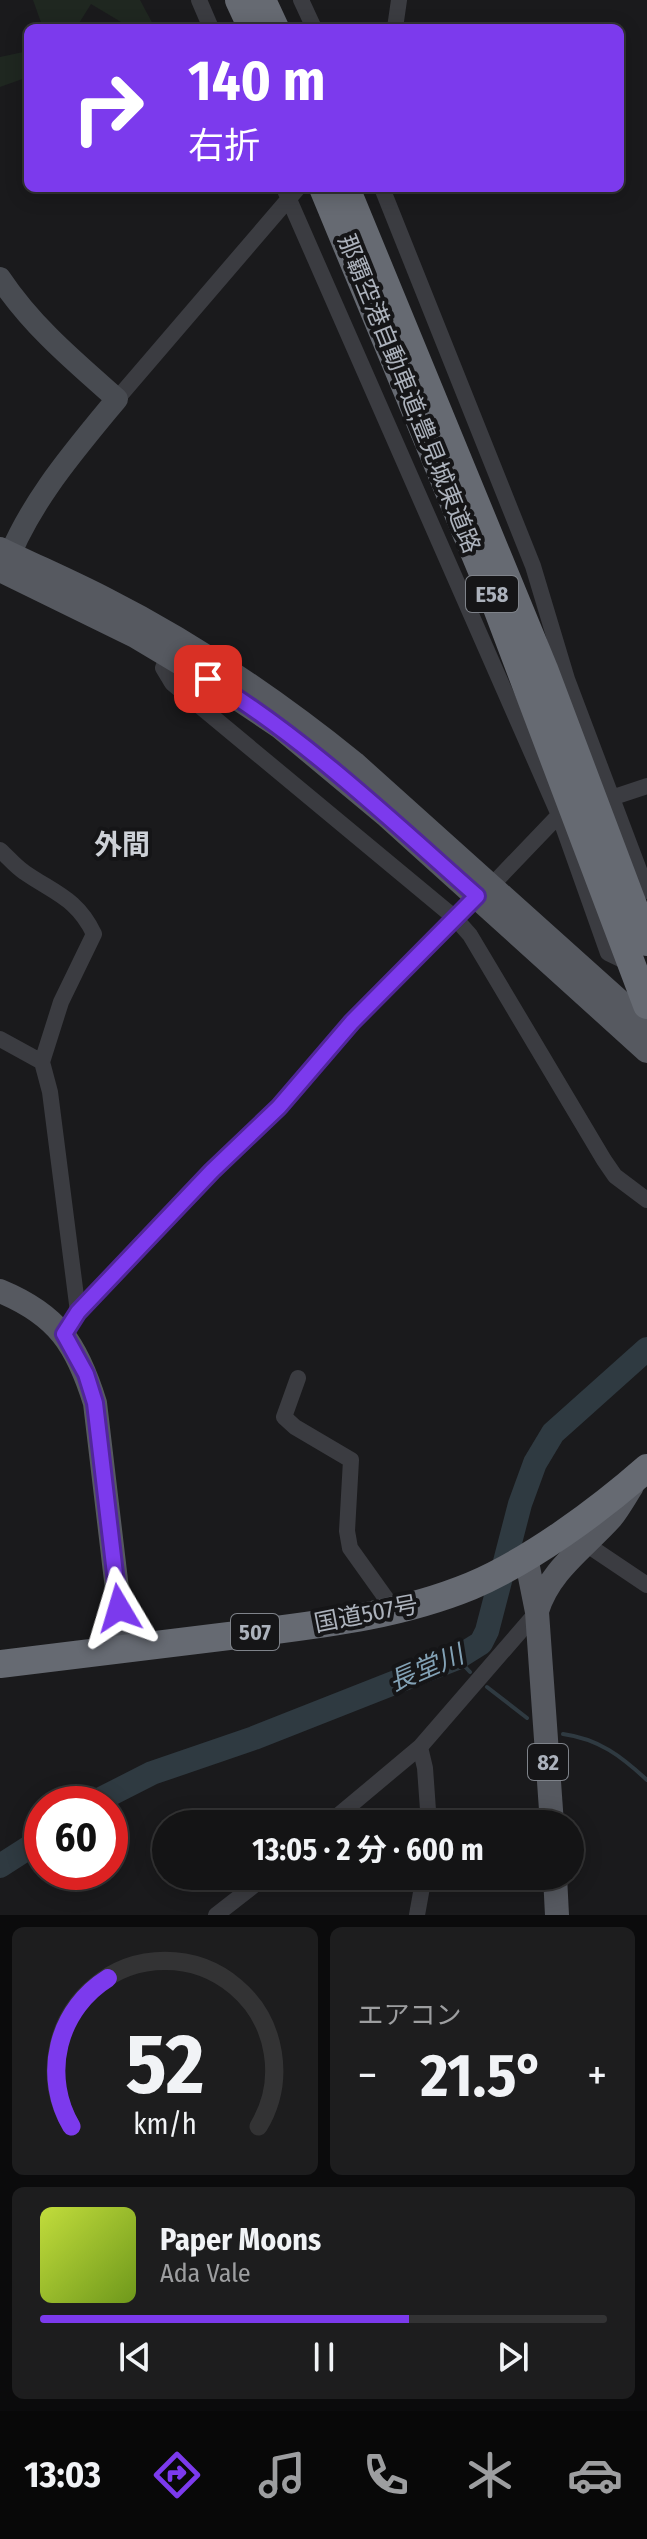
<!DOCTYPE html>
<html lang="ja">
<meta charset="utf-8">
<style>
:root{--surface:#141415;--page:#1d1d1e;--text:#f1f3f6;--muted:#9d9ea0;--line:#333334;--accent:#7c3aed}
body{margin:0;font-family:"Fira Sans Condensed","Noto Sans JP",sans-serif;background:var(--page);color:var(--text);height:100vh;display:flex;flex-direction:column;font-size:30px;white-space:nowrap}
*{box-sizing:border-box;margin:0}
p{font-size:26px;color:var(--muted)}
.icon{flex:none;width:44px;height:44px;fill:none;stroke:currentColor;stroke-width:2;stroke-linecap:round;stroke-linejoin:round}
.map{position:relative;height:1915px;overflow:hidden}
.drawer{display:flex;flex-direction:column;gap:12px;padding:12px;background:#0b0b0c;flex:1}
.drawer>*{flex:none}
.hud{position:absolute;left:24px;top:24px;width:600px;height:168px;border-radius:12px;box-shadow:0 4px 20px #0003,0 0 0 2px var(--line);background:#7c3aed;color:#fff;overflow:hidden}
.speed{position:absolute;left:24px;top:1786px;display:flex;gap:16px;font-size:40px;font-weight:700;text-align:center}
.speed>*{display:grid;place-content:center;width:104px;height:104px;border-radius:50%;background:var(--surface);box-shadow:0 4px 20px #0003,0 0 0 2px var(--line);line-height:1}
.speed .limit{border:12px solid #d22;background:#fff;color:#111}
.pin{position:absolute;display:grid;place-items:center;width:68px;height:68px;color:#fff;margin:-34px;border-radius:16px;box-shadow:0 4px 12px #0006}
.me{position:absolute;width:88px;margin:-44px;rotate:353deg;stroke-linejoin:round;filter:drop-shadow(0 0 6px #0008)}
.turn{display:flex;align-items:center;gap:28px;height:168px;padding:0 32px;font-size:36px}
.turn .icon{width:104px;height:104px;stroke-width:2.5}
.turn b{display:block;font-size:56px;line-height:68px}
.big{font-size:60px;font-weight:700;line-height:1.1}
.drawer .widget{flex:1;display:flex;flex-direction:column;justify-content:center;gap:12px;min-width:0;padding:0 28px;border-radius:12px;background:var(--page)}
.drawer .dial{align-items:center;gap:0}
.dial svg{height:208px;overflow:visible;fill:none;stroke:var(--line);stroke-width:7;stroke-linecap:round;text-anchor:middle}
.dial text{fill:var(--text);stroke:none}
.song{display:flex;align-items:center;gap:24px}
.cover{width:96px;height:96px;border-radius:12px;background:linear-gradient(135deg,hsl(70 70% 55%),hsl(80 70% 35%))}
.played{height:8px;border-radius:4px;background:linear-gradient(90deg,var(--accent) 65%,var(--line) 65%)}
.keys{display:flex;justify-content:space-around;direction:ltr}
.heat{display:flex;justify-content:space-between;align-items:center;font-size:44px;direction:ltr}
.drawer .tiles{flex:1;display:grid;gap:12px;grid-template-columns:1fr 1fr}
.widget:last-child{grid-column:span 2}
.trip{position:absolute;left:152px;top:1810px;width:432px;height:80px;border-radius:40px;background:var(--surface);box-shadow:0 4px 20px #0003,0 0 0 2px var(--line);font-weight:700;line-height:80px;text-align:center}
.tab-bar{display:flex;height:128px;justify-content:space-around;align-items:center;background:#080808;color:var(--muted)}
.tab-bar .icon{width:56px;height:56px}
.tab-bar .active{color:var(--accent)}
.tab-bar b{font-size:36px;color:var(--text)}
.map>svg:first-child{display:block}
</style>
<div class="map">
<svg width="647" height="1915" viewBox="0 0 647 1915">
<rect width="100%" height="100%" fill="#1a1a1c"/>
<path fill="#1f2720" d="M33,0H140L155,28H131L91,4L76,28H43Z
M28,51V77L0,87V57Z"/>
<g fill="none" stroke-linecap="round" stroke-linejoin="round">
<path stroke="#2f3a41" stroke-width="4" d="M457,1658L470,1672
M487,1687L527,1718
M563,1734C599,1739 621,1756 647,1780"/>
<path stroke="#2f3a41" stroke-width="24" d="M91,1804L152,1773L254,1738L457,1658L481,1643L487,1631L520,1504L535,1463L553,1433L647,1349
M0,1866L42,1839"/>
<path stroke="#3b3c41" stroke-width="16" d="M199,0L211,28
M301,0L314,28
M395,28L399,0
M284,188L559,815L608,953L631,964
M382,188L533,566L567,679L647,891
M117,399L298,188
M171,648L163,668L172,683L455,918L470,935L604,1160L615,1176L647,1200
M605,800L647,786
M0,850C8,857 15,866 24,872C54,893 77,898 94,934L61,1002L42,1062L50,1092L78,1312L64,1334
M492,885L559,815L568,812
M0,1039L42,1062
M78,1312L212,1171L279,1107L352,1022L477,896
M298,1378L284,1417L295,1427L351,1460L347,1531L350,1548L395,1611
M586,1544L647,1585
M420,1747L425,1768L429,1824
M328,1824L420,1747L537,1612
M216,1915L266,1876
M417,1915L424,1876"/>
<path stroke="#484b51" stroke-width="22" d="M0,278C32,326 74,361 117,399C74,451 27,505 4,570"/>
<path stroke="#565960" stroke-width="24" d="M0,549C35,566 70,581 105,599C194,644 276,700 354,763L647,1026
M0,570L135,636L222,688L280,727L387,816L647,1051
M0,1291C58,1315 77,1345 95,1403L124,1648
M526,1557L537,1612L552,1824
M537,1611C549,1571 584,1548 611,1518C619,1508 625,1497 632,1486
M555,1876L557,1915"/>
<path stroke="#666a72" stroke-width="28" d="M239,0L252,28
M262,0L275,28
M0,1664C76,1655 152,1645 229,1636C312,1625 393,1618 471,1586C530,1561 598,1511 647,1468"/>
<path stroke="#666a72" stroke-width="28" d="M323,188L494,600L647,1005
M346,188L544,669L647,942"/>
</g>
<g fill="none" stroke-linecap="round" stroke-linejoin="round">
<defs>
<path id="route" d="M119,1608L95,1403L86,1374L64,1334L78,1312L212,1171L279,1107L352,1022L477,896C391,820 306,739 208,679"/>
</defs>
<use href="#route" stroke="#51269a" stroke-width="20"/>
<use href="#route" stroke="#7c3aed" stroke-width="14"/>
</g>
<g text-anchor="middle" stroke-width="8" stroke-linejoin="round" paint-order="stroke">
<g fill="#151517" stroke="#7f838a" stroke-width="2">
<rect x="466" y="576" width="52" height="36" rx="6"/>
<rect x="231" y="1614" width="48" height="36" rx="6"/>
<rect x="528" y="1744" width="40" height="36" rx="6"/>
</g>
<g font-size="22" font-weight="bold" fill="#acb2bc">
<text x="492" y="602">E58</text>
<text x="255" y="1640">507</text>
<text x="548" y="1770">82</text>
</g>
<g font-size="24" fill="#acb2bc" stroke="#151517">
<text transform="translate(409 394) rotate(68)" y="8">那覇空港自動車道;豊見城東道路</text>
<text transform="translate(366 1614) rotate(-11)" y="8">国道507号</text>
</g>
<g font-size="26" font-style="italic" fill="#83a2b6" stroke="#151517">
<text transform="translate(426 1668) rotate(-23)" y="9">長堂川</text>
</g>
<g font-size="28" font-weight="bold" fill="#cdd1d7" stroke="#151517">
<text x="122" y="854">外間</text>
</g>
</g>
</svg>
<div class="speed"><div class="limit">60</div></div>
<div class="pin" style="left:208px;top:679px;background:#d93025"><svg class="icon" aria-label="arrive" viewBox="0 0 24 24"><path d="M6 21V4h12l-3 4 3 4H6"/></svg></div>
<svg class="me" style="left:119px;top:1608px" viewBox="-20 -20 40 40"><path d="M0-17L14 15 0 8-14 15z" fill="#7c3aed" stroke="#fff" stroke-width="4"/></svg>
<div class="trip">13:05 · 2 分 · 600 m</div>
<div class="hud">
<div class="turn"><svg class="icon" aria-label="right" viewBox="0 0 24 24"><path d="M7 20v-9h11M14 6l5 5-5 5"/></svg><div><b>140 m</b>右折</div></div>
</div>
</div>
<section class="drawer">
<div class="tiles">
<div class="widget dial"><svg viewBox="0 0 100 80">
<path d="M14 69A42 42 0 1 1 86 69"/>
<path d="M14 69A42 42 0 0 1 28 12" stroke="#7c3aed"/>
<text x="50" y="56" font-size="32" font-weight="700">52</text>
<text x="50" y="72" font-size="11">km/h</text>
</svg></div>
<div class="widget"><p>エアコン</p>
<div class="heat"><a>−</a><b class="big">21.5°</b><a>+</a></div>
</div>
<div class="widget">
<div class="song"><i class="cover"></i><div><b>Paper Moons</b><p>Ada Vale</p></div></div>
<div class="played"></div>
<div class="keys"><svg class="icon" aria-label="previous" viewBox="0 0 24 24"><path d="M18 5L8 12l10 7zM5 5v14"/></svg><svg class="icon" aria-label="pause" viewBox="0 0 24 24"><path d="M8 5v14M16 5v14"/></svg><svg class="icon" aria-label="next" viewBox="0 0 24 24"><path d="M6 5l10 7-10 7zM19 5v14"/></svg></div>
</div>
</div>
</section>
<nav class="tab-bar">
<b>13:03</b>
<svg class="icon active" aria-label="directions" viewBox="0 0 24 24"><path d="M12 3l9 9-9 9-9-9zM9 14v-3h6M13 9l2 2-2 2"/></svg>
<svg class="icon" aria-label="music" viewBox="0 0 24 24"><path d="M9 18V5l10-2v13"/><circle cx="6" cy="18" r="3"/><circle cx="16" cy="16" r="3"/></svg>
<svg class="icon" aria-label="phone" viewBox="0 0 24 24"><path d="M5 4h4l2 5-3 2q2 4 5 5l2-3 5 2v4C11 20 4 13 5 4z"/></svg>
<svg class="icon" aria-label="climate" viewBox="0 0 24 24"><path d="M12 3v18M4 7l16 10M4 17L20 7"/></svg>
<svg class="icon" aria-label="car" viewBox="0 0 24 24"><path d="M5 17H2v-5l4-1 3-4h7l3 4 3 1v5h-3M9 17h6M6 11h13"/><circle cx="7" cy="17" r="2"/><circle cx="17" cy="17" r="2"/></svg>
</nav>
